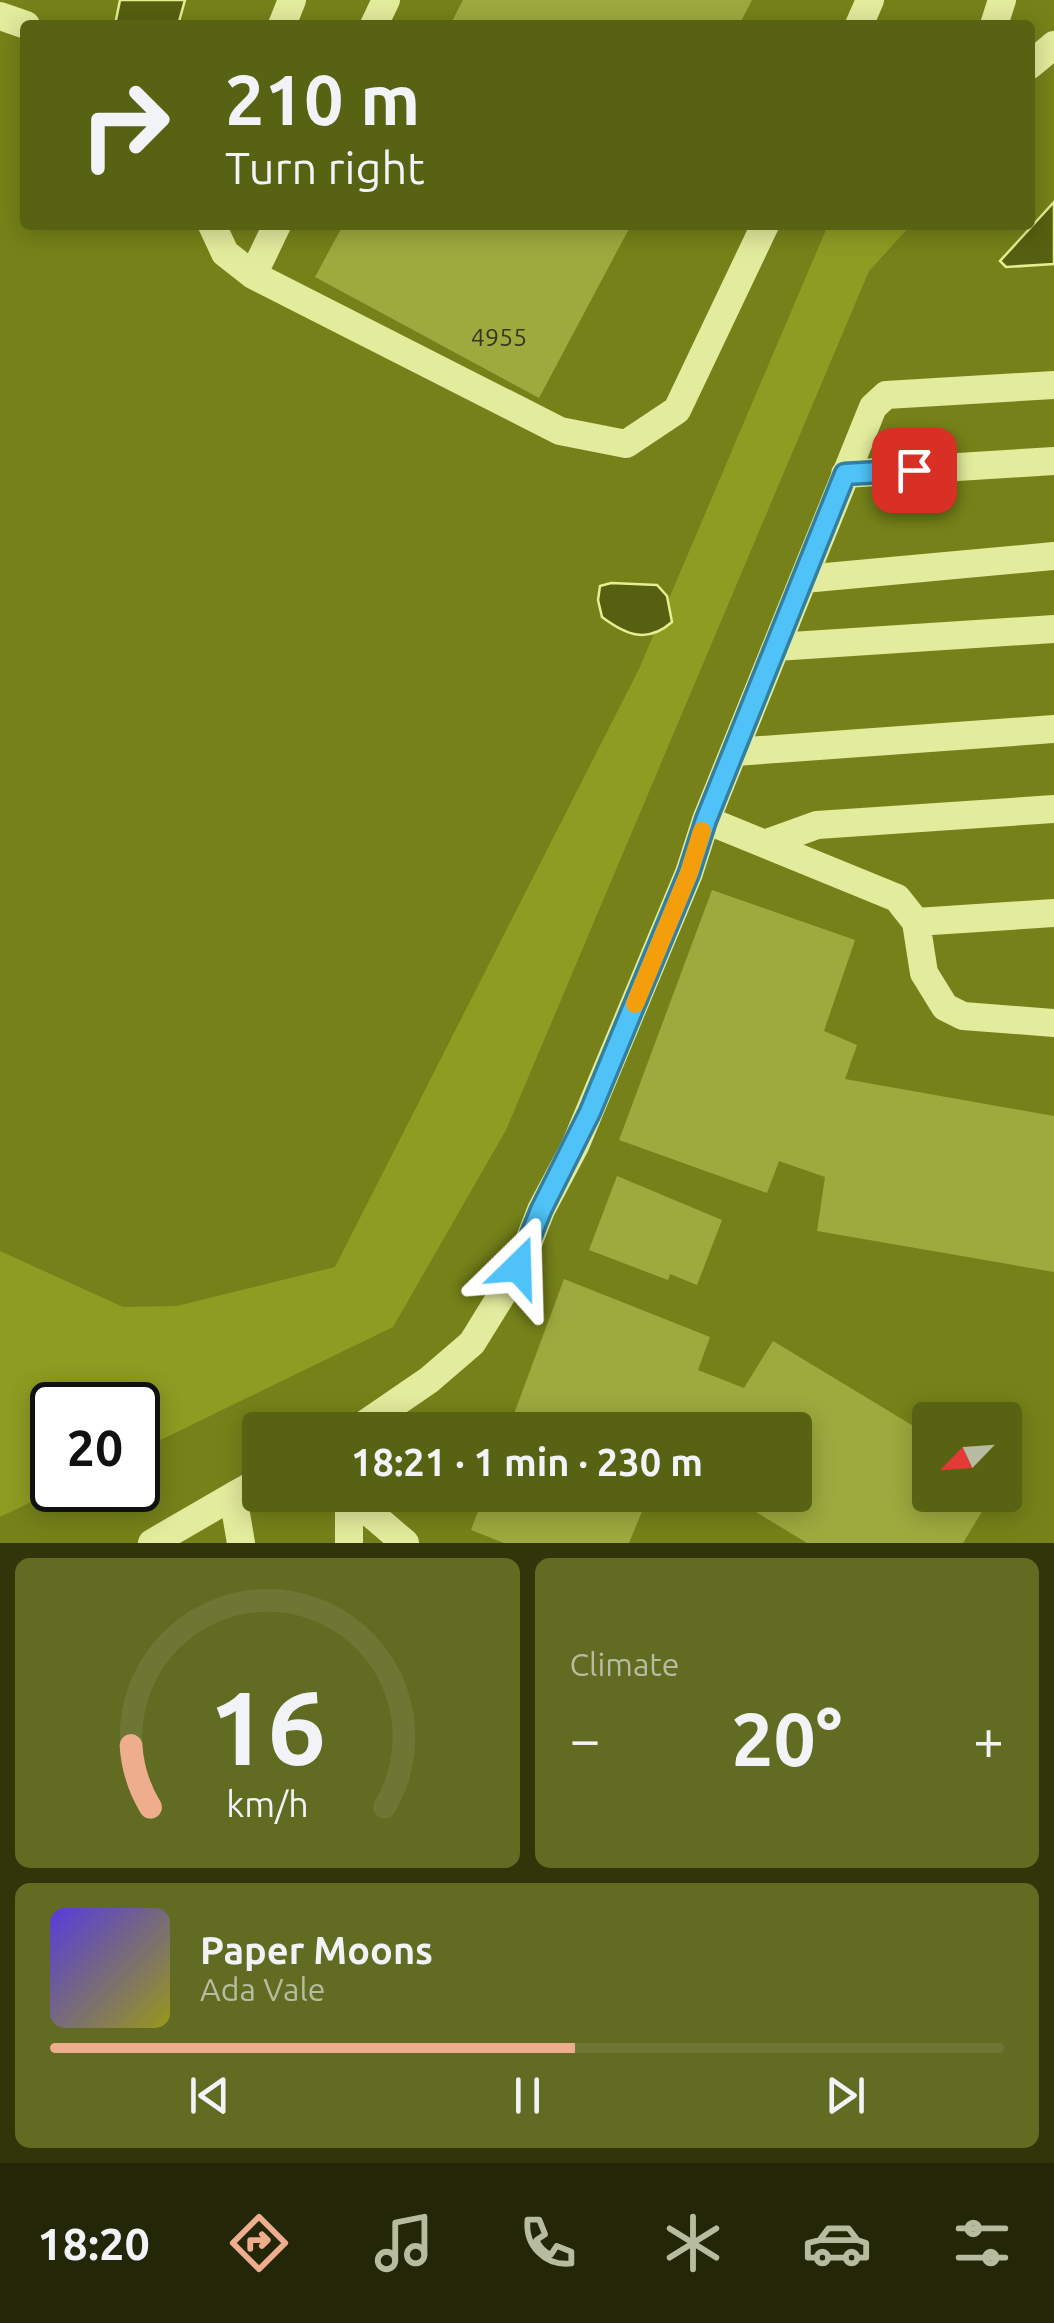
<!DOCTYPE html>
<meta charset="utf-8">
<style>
:root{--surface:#586213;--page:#616b21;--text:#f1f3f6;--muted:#b7bca0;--line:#6d7633;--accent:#eead8d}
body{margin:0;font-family:Ubuntu,sans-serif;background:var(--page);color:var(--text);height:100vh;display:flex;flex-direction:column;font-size:38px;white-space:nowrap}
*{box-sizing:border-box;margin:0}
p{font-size:32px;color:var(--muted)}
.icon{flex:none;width:55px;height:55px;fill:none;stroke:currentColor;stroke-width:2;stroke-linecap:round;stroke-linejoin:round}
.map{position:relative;height:1543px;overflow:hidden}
.panel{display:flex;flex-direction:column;gap:15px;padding:15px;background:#30360a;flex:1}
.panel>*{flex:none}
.banner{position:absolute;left:20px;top:20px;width:1015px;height:210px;border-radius:10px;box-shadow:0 5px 25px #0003;background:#586213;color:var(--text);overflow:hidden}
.needle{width:65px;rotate:245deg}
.buttons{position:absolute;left:912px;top:1402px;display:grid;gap:20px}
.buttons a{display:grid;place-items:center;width:110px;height:110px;border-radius:10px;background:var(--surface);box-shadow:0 5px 25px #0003;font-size:50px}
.speed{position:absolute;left:30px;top:1382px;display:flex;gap:20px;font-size:50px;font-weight:700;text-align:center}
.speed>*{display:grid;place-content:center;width:130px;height:130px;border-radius:50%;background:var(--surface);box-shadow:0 5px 25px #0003;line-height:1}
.speed .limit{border:5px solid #111;border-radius:15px;background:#fff;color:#111}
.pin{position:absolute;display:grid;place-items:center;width:85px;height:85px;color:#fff;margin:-42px;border-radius:20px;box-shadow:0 5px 15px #0006}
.me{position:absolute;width:110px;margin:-55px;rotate:22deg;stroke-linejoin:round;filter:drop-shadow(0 0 8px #0008)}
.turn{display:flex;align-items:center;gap:35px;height:210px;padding:0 40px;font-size:45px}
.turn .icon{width:130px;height:130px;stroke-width:2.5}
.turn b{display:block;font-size:70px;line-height:85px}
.big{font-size:75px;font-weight:600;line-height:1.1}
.panel .card{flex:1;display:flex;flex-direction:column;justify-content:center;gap:15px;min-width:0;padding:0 35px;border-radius:15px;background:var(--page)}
.panel .dial{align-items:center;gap:0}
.dial svg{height:260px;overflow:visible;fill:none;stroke:var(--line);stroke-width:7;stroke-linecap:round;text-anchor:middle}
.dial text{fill:var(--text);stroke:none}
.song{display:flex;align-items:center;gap:30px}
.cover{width:120px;height:120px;border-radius:15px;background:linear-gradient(135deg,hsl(250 70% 55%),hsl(60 70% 35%))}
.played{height:10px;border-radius:5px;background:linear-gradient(90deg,var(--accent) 55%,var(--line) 55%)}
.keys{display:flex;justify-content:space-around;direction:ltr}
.heat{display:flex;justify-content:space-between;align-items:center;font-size:55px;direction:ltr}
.panel .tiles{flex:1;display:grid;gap:15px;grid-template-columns:1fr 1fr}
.card:last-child{grid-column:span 2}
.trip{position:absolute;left:242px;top:1412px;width:570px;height:100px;border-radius:10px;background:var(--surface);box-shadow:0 5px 25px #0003;font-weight:600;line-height:100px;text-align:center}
.dock{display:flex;height:160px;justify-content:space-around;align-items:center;background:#232708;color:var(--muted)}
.dock .icon{width:70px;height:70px}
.dock .on{color:var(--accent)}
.dock b{font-size:45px;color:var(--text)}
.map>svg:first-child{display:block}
</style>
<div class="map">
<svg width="1054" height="1543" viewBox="0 0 1054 1543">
<rect width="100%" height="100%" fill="#768219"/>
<path fill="#8f9c22" d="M828,225H911L869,271L506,1130L393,1327L138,1451V1405H52V1490H56L0,1517V1251L123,1307L177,1306L335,1267L639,669Z"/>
<path fill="#566010" stroke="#e5ee90" stroke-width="2.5" d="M120,0H185L178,25H115Z
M1054,202V264L1006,267L1000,261Z
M611,583L657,585L667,596L672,622C647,644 626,635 602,617L598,600L600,586Z"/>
<path fill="#9eaa3e" d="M463,0H752L739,25H450Z
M343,225H631L539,398L315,277Z
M712,890L855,940L824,1031L857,1045L845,1079L1054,1116V1272L817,1231L825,1177L779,1161L767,1193L619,1140Z
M617,1176L722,1220L697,1285L670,1274L668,1280L589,1250Z
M564,1279L710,1337L698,1370L744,1388L773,1341L930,1436V1495H992L963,1543H807L728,1495H795V1430H508Z
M484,1495H687L682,1509L648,1497L629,1543H504L471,1530Z"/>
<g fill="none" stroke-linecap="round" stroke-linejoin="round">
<path stroke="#e3eb9d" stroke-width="28" d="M0,16L26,25
M282,25L292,0
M374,25L386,0
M859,25L870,0
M994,25L1002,0
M1030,65L1054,45
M212,225L225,253L253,275L560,431L626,444L677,410L765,225
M253,275L277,225
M845,474L1054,461
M804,579L1054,556
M776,647L1054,629
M735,752L1054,729
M706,820L873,407L886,395L1054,385
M767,843L817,825L1054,809
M916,922L1054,913
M356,1430L429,1380L472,1343L519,1267L541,1210L575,1146L689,873L706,820L897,898L916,922L924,973L945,1007L963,1016L1054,1023
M349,1495L405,1543
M349,1495V1543
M152,1543L233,1496
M241,1543L233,1496L260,1481"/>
</g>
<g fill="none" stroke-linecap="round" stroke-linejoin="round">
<defs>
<path id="route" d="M518,1267L541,1210L590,1112L689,873L706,820L845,474L914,470"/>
</defs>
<use href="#route" stroke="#337fa1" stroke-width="25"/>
<use href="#route" stroke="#4fc3f7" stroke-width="18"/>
<path stroke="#f59e0b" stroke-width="18" d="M635,1004L689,873L702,831"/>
</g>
<g text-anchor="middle" stroke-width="10" stroke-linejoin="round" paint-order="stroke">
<g font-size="25" fill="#34371c">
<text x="499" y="346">4955</text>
</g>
</g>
</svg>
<div class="buttons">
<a><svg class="needle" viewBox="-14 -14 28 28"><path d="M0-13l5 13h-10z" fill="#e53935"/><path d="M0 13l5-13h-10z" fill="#b7bca0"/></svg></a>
</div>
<div class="speed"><div class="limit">20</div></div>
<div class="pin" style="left:914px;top:470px;background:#d93025"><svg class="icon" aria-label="arrive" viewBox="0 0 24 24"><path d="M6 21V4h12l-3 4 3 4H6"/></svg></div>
<svg class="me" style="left:518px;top:1267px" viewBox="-20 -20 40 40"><path d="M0-17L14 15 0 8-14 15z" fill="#4fc3f7" stroke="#fff" stroke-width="4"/></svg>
<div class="trip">18:21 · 1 min · 230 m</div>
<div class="banner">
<div class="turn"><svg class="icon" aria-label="right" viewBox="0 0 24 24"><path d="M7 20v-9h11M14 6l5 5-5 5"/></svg><div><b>210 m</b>Turn right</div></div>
</div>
</div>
<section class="panel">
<div class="tiles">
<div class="card dial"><svg viewBox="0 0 100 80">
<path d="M14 69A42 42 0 1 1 86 69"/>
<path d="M14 69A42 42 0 0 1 8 50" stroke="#eead8d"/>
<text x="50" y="56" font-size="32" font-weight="700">16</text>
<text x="50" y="72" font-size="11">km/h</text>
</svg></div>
<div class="card"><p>Climate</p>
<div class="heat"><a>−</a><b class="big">20°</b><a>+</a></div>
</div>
<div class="card">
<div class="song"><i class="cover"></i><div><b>Paper Moons</b><p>Ada Vale</p></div></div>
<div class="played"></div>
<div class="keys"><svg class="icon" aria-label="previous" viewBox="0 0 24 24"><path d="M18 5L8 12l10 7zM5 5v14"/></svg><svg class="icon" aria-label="pause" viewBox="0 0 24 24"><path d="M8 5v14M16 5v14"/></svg><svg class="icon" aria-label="next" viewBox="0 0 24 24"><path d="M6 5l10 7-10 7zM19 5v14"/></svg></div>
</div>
</div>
</section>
<nav class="dock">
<b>18:20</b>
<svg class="icon on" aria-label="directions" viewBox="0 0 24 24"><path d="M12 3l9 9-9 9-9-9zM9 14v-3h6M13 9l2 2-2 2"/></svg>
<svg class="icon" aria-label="music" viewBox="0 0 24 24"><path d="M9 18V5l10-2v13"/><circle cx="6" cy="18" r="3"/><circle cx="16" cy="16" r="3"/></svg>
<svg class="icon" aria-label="phone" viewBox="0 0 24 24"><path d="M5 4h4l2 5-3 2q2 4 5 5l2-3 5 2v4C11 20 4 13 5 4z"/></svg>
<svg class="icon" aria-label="climate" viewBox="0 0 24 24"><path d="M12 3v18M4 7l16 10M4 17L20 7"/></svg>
<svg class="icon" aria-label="car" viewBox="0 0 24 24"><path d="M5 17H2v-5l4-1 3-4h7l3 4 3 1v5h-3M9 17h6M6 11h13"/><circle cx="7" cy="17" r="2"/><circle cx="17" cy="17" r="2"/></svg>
<svg class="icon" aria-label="filters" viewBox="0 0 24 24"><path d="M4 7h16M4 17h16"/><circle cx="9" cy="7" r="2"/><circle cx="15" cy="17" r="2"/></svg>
</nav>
